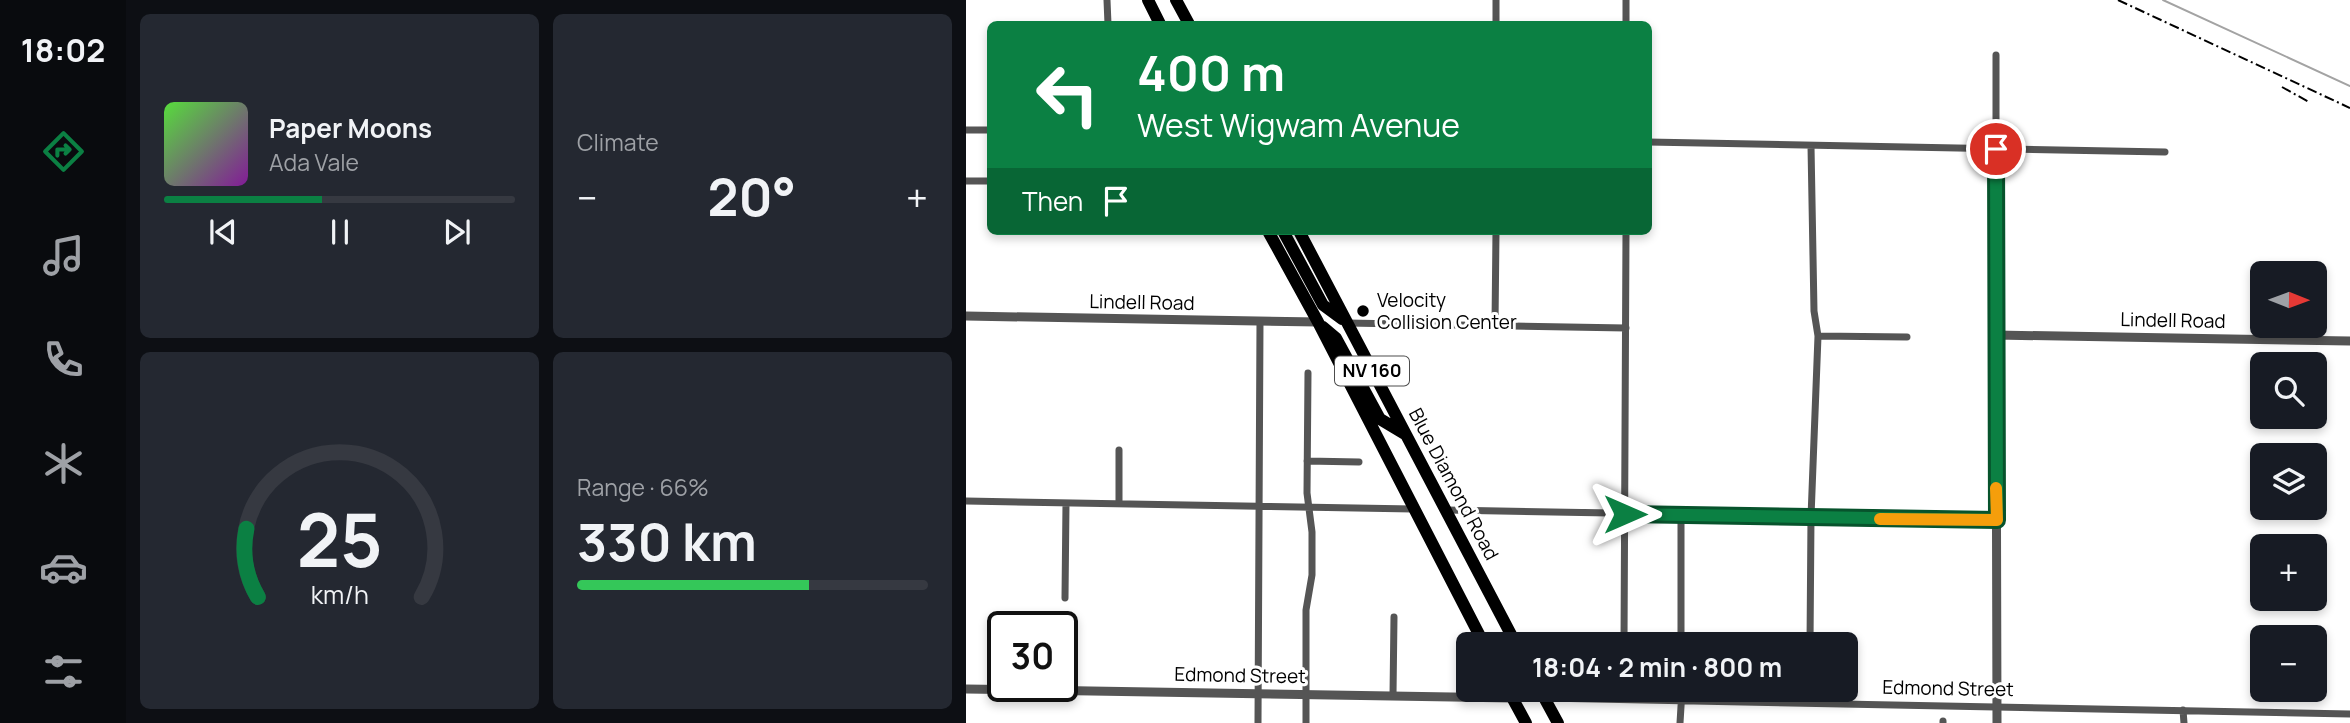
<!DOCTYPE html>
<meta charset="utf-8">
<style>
:root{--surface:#171b24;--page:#242831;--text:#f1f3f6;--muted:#9ea1a6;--line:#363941;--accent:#0b8043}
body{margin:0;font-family:Manrope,sans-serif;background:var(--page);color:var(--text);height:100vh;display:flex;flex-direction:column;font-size:26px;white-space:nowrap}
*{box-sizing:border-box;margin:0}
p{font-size:23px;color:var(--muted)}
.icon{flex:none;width:38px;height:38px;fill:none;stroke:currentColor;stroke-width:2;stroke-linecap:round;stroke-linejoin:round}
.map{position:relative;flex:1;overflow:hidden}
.drawer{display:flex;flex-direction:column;gap:14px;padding:14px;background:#0d0f14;width:840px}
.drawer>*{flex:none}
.top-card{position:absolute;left:21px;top:21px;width:665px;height:214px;border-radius:10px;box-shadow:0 4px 10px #0003;background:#0b8043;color:#fff;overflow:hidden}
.needle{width:46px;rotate:91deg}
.fabs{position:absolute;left:1284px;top:261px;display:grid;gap:14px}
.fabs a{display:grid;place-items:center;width:77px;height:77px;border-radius:10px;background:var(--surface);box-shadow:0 4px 10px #0003;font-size:35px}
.speed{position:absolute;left:21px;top:611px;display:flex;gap:14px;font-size:35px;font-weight:700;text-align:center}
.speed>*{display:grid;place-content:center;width:91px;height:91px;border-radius:50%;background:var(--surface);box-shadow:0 4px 10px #0003;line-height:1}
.speed .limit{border:4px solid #111;border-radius:10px;background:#fff;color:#111}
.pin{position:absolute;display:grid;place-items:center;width:60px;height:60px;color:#fff;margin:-30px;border:4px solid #fff;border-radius:50%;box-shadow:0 2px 7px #0007}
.me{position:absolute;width:77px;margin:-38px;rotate:90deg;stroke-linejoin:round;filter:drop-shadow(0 0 5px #0008)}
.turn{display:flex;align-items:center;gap:24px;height:147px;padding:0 35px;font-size:32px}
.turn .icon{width:91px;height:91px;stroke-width:2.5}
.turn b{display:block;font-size:49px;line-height:60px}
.then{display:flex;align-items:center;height:66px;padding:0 35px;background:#0003;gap:14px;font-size:26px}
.big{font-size:52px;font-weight:700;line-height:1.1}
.drawer .tile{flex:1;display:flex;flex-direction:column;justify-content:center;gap:10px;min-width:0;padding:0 24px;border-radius:10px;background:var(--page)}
.drawer .dial{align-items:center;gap:0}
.dial svg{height:182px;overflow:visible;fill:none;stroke:var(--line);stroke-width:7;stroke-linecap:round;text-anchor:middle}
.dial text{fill:var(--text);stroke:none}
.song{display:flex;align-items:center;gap:21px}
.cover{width:84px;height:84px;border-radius:10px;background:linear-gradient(135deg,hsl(110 70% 55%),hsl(290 70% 35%))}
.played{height:7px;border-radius:4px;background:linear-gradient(90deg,var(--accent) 45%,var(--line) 45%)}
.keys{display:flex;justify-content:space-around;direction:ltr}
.heat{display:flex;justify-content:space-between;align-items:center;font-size:38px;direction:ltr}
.charge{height:10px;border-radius:5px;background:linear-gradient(90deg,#34c759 66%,var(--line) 0)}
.drawer .tiles{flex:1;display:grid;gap:14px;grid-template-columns:repeat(2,1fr)}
.trip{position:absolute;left:490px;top:632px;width:402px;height:70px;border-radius:10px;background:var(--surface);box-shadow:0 4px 10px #0003;font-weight:700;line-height:70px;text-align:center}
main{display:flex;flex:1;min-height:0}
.dock{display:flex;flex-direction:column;width:126px;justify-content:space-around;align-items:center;background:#090b0e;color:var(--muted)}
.dock .icon{width:49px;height:49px}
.dock .on{color:var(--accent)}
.dock b{font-size:32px;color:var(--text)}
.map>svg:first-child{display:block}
</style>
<main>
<nav class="dock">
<b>18:02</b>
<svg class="icon on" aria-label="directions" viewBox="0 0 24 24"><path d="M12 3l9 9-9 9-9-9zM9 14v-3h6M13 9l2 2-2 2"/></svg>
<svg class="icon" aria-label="music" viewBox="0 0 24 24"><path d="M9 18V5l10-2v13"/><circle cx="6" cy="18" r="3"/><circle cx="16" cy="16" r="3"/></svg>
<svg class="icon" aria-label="phone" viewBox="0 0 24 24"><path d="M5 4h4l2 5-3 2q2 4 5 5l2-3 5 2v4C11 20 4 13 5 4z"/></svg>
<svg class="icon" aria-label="climate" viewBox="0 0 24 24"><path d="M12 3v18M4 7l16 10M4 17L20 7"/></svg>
<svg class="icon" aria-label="car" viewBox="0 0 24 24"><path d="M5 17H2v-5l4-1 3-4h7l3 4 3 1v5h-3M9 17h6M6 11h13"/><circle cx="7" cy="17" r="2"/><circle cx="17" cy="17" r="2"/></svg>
<svg class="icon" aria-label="filters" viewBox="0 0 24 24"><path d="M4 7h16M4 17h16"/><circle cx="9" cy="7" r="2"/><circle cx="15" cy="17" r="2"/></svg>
</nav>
<section class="drawer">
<div class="tiles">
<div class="tile">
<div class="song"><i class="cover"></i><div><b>Paper Moons</b><p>Ada Vale</p></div></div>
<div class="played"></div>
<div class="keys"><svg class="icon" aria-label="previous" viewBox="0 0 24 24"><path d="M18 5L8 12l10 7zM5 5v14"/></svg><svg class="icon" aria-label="pause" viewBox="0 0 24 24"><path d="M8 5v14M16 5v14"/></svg><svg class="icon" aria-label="next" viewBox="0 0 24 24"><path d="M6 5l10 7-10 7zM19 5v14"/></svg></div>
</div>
<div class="tile"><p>Climate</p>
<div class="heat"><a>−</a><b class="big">20°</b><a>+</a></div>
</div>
<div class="tile dial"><svg viewBox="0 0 100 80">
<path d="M14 69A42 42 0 1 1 86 69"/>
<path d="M14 69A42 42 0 0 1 9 39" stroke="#0b8043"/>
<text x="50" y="56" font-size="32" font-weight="700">25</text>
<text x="50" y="72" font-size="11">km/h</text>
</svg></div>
<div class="tile"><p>Range · 66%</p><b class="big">330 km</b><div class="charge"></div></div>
</div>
</section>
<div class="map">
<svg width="1384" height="723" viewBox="0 0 1384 723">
<rect width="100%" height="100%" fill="#fff"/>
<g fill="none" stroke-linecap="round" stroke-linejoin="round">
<path stroke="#a3a3a3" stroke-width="2" d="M1197,0L1384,86"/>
<path stroke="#555" stroke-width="7" d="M141,0L142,24
M530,0V24
M660,24V0
M0,130H24
M682,142L1199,152
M0,181H24
M381,323L660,328
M529,325L530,231
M1030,335V55
M852,336L941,337
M153,450V503
M341,461L393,462
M0,501L447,509
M480,510L1031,520
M99,598L100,503
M658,644L660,231
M715,644V514
M844,644L845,517L852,336L848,311L845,146
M427,695L428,617
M579,698L1384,714
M844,703V690
M1217,710L1218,723
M292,723L294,321
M340,723V610L346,575V532L341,493L342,373
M714,723L716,690
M977,723V721"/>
<path stroke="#555" stroke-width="9" d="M0,316L352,322
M0,689L547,698
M1031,723L1030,335L1384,341"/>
<path stroke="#000" stroke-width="12" d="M182,0L194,24
M210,0L223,24
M302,231L352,322L518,644
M317,231L357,305L376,319
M333,231L550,644
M357,327L370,338L414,419L439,434
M542,690L560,723
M574,690L592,723"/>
<path stroke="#000" stroke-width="2" stroke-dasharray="10 3.5 2 3.5" stroke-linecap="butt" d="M1152,0L1384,108
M1316,87L1343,102"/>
</g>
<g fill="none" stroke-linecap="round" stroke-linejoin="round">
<defs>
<path id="route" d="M659,514L1031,520L1030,149"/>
</defs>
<use href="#route" stroke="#07532c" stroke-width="18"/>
<use href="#route" stroke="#0b8043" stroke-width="12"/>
<path stroke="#f59e0b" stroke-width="12" d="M914,519L1031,520L1030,488"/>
</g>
<circle fill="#000" stroke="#fff" stroke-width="2.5" cx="397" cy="311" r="7"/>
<g text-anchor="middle" stroke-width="6" stroke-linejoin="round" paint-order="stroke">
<rect fill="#fff" stroke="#4c4c4c" stroke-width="2" x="369" y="356.5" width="74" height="29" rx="5"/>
<g font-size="18" font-weight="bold" fill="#000">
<text x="406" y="377">NV 160</text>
</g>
<g font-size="19" fill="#000" stroke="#fff" text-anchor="start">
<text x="411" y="307">Velocity<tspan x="411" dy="22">Collision Center</tspan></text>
</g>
<g font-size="19" fill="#000" stroke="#fff">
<text transform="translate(176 302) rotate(1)" y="7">Lindell Road</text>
<text transform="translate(1207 320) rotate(1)" y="7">Lindell Road</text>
<text transform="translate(488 484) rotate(62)" y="7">Blue Diamond Road</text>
<text transform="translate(274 675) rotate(1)" y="7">Edmond Street</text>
<text transform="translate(982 688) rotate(1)" y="7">Edmond Street</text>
</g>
</g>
</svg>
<div class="fabs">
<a><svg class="needle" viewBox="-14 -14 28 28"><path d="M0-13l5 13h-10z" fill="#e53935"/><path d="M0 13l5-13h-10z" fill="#9ea1a6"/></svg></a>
<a><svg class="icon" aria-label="search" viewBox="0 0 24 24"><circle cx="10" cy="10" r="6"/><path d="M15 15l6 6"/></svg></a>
<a><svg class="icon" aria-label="layers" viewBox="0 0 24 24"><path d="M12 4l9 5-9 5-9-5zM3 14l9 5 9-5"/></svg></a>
<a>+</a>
<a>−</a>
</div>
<div class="speed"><div class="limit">30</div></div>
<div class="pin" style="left:1030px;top:149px;background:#d93025"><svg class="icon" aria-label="arrive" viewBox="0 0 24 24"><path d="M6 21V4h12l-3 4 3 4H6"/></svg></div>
<svg class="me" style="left:659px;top:514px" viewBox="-20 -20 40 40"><path d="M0-17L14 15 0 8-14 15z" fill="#0b8043" stroke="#fff" stroke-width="4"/></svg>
<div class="trip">18:04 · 2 min · 800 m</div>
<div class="top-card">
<div class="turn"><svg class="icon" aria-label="left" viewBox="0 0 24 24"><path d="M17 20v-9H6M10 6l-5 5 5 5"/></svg><div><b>400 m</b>West Wigwam Avenue</div></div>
<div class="then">Then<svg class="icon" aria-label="arrive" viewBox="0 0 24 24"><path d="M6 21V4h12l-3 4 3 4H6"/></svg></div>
</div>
</div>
</main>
